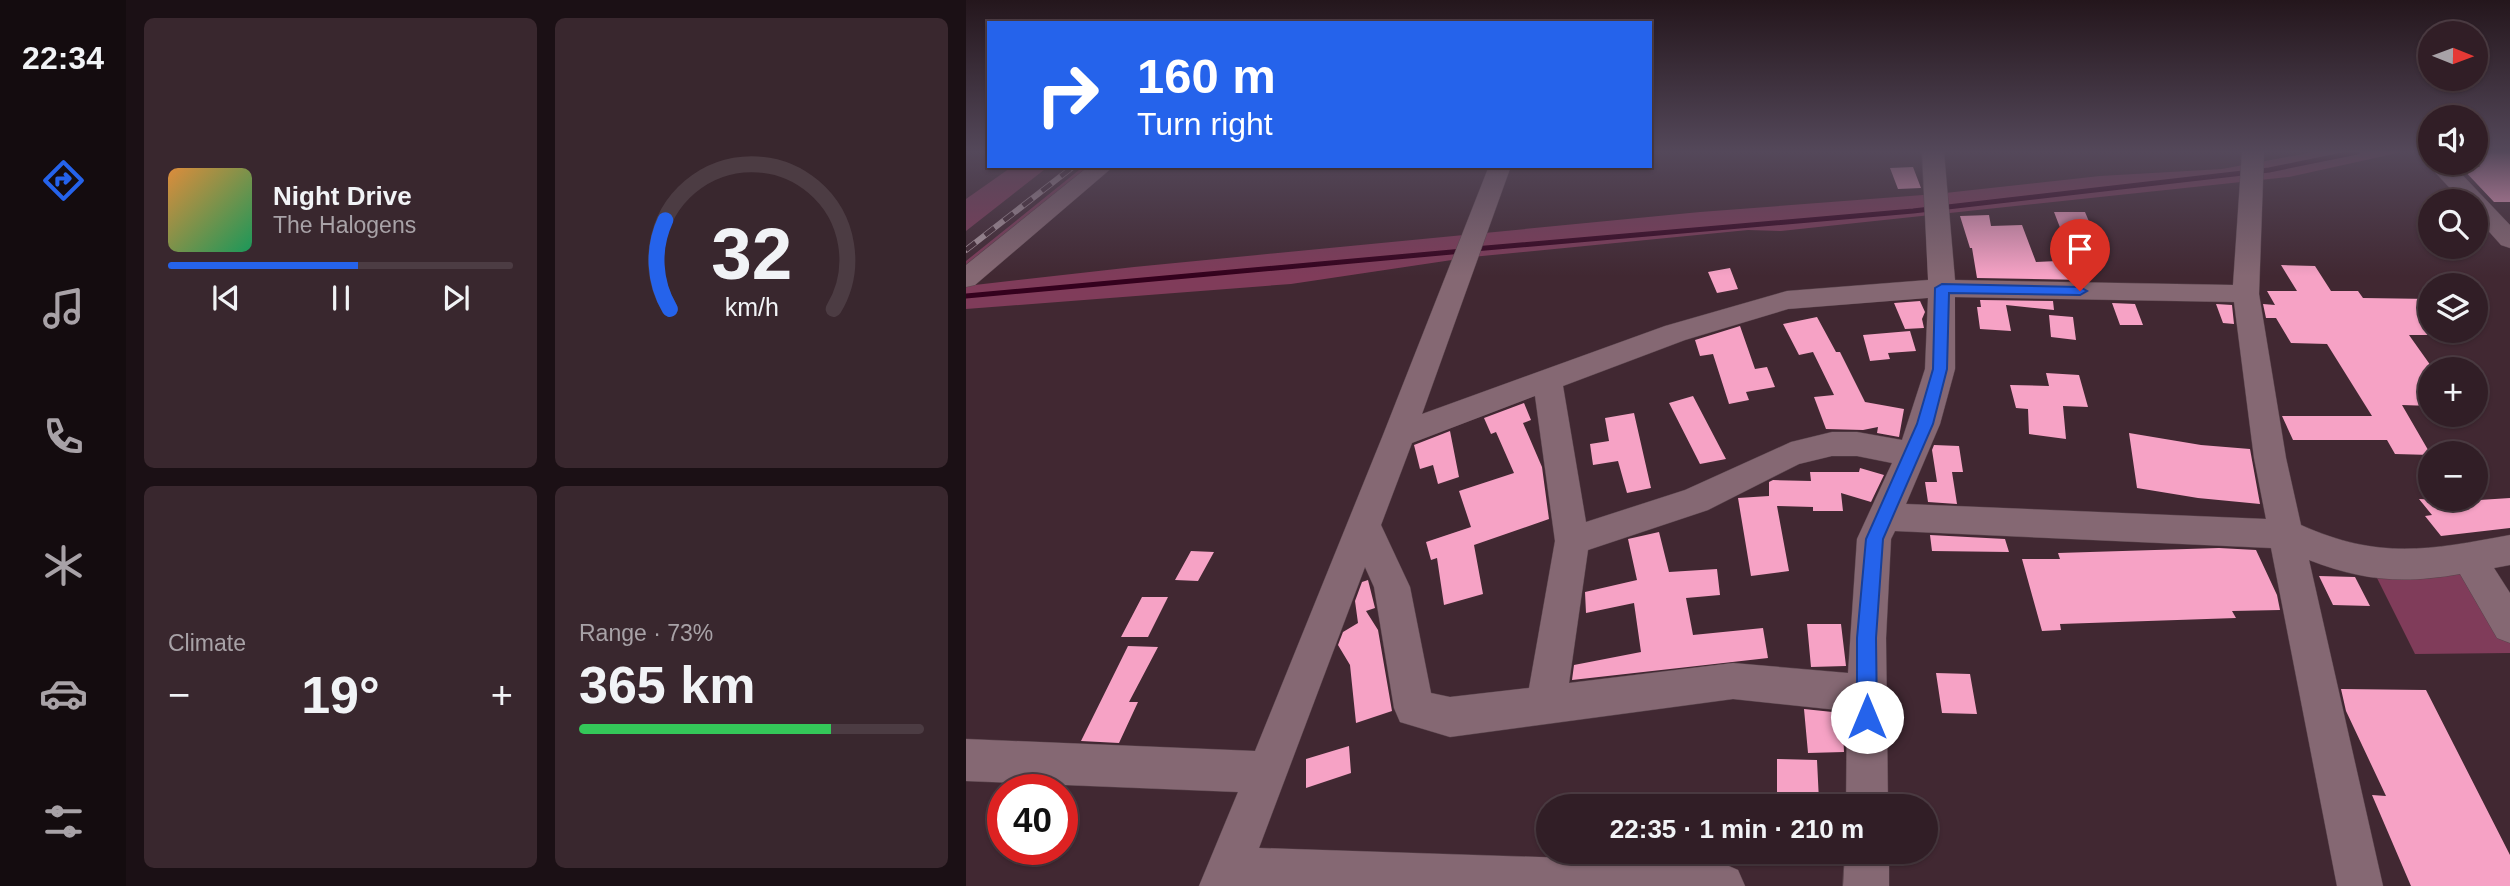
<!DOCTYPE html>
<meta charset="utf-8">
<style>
:root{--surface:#311e26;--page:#39272e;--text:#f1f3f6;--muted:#a8a2a7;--line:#4c3c43;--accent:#2563eb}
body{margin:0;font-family:Helvetica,sans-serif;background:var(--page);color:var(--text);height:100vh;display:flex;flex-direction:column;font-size:26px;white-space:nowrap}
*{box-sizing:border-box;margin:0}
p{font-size:23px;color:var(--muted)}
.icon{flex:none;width:38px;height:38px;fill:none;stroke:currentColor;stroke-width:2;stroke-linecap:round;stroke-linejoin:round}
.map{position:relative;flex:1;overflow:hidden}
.drawer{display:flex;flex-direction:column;gap:18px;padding:18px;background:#1b1015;width:840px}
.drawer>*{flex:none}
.banner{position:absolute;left:21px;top:21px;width:665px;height:147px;border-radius:0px;box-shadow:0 2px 5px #0004,0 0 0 2px var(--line);background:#2563eb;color:#fff;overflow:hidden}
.needle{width:46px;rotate:91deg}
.controls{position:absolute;left:1452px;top:21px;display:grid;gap:14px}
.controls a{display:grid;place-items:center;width:70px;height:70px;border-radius:50%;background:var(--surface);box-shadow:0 2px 5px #0004,0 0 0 2px var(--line);font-size:35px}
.speed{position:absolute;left:21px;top:774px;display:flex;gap:14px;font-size:35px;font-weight:700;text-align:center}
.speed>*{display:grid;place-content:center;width:91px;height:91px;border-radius:50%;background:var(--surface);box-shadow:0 2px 5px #0004,0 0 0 2px var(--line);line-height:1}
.speed .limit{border:10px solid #d22;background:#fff;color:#111}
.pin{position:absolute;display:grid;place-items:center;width:60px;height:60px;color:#fff;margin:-72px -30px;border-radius:50% 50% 50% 0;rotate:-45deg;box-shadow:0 0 7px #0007}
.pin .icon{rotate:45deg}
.me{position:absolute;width:77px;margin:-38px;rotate:0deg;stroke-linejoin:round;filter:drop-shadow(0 0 5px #0008)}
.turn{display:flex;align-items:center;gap:24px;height:147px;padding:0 35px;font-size:32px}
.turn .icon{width:91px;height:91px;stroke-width:2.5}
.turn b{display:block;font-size:49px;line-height:60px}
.big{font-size:52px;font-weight:700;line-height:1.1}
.drawer .card{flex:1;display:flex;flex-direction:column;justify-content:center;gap:10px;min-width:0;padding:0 24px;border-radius:10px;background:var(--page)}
.drawer .dial{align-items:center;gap:0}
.dial svg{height:182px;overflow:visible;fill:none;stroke:var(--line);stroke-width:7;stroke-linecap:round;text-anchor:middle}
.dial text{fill:var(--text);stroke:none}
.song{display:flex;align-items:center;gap:21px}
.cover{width:84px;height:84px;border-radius:10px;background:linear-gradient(135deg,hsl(30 70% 55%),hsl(150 70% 35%))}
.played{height:7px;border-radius:4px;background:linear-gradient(90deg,var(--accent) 55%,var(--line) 55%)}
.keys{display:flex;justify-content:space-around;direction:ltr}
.heat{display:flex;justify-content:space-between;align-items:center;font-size:38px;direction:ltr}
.charge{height:10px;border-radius:5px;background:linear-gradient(90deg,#34c759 73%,var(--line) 0)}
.drawer .tiles{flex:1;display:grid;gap:18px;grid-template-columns:repeat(2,1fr)}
.trip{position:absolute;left:570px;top:794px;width:402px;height:70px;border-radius:35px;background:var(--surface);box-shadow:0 2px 5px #0004,0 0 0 2px var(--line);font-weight:700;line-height:70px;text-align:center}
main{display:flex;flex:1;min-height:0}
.tab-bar{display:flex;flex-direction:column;width:126px;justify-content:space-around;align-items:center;background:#140c0f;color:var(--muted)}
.tab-bar .icon{width:49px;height:49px}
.tab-bar .active{color:var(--accent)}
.tab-bar b{font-size:32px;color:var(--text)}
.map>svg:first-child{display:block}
</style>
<main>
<nav class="tab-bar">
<b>22:34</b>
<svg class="icon active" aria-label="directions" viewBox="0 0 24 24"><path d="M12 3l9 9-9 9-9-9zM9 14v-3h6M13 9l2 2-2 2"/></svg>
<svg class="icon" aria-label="music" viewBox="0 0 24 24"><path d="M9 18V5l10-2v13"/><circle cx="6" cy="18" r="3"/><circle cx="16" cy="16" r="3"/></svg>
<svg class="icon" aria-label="phone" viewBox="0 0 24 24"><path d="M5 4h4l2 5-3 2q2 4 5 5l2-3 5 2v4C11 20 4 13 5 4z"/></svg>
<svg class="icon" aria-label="climate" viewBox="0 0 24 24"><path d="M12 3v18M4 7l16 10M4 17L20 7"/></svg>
<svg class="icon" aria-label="car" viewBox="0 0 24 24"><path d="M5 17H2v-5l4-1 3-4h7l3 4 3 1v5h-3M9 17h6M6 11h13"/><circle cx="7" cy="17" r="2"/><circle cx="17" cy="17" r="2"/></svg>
<svg class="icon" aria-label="filters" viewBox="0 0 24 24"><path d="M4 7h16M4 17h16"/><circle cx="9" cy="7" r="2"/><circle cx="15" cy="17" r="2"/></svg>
</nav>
<section class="drawer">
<div class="tiles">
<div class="card">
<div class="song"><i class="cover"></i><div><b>Night Drive</b><p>The Halogens</p></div></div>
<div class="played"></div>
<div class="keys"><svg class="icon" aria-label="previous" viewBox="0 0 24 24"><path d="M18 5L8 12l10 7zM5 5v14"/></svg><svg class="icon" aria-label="pause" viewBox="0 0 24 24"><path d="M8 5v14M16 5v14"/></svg><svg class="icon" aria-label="next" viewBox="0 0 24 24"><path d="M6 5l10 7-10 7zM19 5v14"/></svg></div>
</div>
<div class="card dial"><svg viewBox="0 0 100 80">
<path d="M14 69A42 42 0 1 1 86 69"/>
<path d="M14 69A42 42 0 0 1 12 30" stroke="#2563eb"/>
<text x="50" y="56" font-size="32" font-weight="700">32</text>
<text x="50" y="72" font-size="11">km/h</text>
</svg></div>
<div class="card"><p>Climate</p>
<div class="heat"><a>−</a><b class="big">19°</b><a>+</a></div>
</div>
<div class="card"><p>Range · 73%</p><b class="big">365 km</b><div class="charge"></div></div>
</div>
</section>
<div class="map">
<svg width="1544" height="886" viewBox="0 0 1544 886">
<rect width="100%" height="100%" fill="#412832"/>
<path fill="#803c5a" d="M1348,152H1436L1323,177L815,231L782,230L506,257L325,284L0,309V286L168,267L734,212L970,194L1134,176L1256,169Z
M47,166H83L0,231V199Z
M118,166H135L0,280V261Z
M1503,558L1544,626V653L1449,654L1404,564Z"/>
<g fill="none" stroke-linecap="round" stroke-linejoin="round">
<path stroke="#34011d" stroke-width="5" d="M508,249L947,211L1303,170L1391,152
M0,296L497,251"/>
</g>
<path fill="#f6a2c5" d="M1510,151H1544V202H1528L1494,166L1514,167L1510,162Z
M947,167L955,188L932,189L924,168Z
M1088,212H1119L1138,257L1105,256Z
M1023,215L1025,226L1056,225L1070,262L1112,260L1122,280L1011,278L1006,248H1004L994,216Z
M1315,265L1349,266L1365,291H1392L1397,298L1465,299V335H1443L1465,366V406L1436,405L1465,455L1429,454L1421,440H1327L1316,416H1406L1361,344L1325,343L1310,318H1300L1297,304L1309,305L1301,291H1331Z
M764,268L772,289L751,293L742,272Z
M1014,300L1087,301L1088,310L1040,305L1045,331L1014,329L1011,307H1015Z
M954,301L959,312L956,319L958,328L939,329L928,303Z
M1146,303L1169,304L1177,325H1154Z
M1250,304L1266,305L1268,324L1257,323Z
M1083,315L1107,317L1110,340L1085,337Z
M851,317L870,352H874L899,402L938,409L933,437L911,433L912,427L897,430L860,429L848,397L868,395L847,352L833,355L817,324Z
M774,326L789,369L801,367L809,387L780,392L783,400L763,404L747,354L734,356L729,340Z
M944,331L950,351L922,353L924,359L904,361L897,335Z
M1080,373L1113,375L1122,407L1097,406L1100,439L1063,434L1062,409L1050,408L1044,385L1083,386Z
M727,396L760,459L734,464L703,403Z
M558,403L565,420L557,423L576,467L583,519L508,545L517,594L478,605L471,558L465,560L460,542L505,527L493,491L548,473L530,432L525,434L518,418Z
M668,413L685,488L661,493L652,461L627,465L624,444L643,441L639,418Z
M484,431L493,477L472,484L467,465L454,469L448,445Z
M1163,433L1235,445L1284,449L1294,504L1232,498L1171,488Z
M968,445L993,446L997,472H986L991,504L962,502L959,482H971L966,450Z
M894,468L918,475L905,502L875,493L877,511H847V507L811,506L823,571L785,576L772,498L803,496V482L807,480L845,481L844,472H893Z
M1544,498V528L1475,536L1459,516L1466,515L1453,499L1498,501Z
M693,532L703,572L751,569L754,595L720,598L727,635L797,628L802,658L606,680L608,665L675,652L668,603L620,613L619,592L671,580L662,539Z
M964,535L1039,539L1043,552L966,551Z
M1253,548L1290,550L1311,595L1314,610L1266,611L1270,618L1094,624L1095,630L1076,631L1056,559H1094L1092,553Z
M225,551L248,552L232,581L209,580Z
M1353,576L1389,577L1404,606L1367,605Z
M402,580L409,608L400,611L412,630L426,711L390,723L384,665L372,645L377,632L392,623L389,601L396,582Z
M176,597H202L182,637H155Z
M841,624H875L880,666L845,667Z
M162,646L192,647L163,702H172L153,743L115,741Z
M970,673L1004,674L1011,714L976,713Z
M1375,689L1460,690L1544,855V886H1445L1406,795L1420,796L1380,711Z
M838,709L876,713L878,752L842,753Z
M383,746L385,773L340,788V759Z
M811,759L851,760L853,801H811Z"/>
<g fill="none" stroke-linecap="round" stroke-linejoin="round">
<defs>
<path id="minor" d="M956,152H978L989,280L1267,285L1276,152H1298L1293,294L1320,458L1335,525C1413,560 1463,550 1544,535V565L1528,568L1544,593V643L1531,638L1494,574C1437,584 1397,581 1343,560L1417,886H1371L1305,548L929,531L925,539L920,638L922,807H880L881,711L767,699L484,737L434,722L428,708L408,587L399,567L293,848L756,863L772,870L779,886H233L272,792L0,781V739L289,751L417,435L523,166H545L456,414L699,326L821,291L962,280ZM989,297L1268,302L1288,458L1300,519L940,504L974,424L989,369ZM962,298L959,369L936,440L891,432H866L825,442L719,490L620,522L597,386L719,340L822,309ZM569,396L589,541L563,688L484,697L465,693L444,587L415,525L446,443ZM866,456H891L926,463L891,539L882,673L767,663L603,683L622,550L742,510L833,464Z
M1465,159V163H1485L1544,225V248L1535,245L1510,217V201H1496L1465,168L1462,163Z
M123,166H148L9,285L0,287V265Z
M879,852H923V886H877Z"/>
</defs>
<use href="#minor" stroke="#59444c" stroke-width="1"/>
<use href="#minor" fill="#856873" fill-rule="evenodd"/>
<defs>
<path id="rail" d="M0,250L108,166"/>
</defs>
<use href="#rail" stroke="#ad98a0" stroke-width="6"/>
<use href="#rail" stroke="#412832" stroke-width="4.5" stroke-dasharray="12" stroke-linecap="butt"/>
</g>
<linearGradient id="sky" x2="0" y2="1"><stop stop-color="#24161c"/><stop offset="0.55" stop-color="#54485a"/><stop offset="1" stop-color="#54485a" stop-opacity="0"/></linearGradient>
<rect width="1544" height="276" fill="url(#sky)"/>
<path fill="#2563eb" stroke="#184099" stroke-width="2" d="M976,284L1114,287L1121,291L1114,295L983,293L981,369L967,424L917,539L910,638L911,717L908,724L901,727L894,724L891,717V638L900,539L951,424L967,369L969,288Z"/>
</svg>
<div class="controls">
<a><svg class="needle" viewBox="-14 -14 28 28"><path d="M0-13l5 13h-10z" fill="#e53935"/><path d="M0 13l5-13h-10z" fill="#a8a2a7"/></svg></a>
<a><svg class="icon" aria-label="sound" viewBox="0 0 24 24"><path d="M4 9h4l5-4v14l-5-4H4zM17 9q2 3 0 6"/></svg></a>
<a><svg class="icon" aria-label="search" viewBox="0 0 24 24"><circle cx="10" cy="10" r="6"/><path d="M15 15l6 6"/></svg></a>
<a><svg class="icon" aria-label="layers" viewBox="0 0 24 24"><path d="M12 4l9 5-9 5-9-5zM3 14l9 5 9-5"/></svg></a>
<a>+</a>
<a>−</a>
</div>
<div class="speed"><div class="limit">40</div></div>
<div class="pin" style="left:1114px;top:291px;background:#d93025"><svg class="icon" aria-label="arrive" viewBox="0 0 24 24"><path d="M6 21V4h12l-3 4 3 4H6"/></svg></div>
<svg class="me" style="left:901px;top:717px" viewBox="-20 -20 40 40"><circle r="19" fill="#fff"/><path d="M0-13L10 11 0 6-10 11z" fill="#2563eb"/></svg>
<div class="trip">22:35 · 1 min · 210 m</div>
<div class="banner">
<div class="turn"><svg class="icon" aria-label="right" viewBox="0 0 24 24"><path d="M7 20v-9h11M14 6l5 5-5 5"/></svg><div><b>160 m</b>Turn right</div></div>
</div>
</div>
</main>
